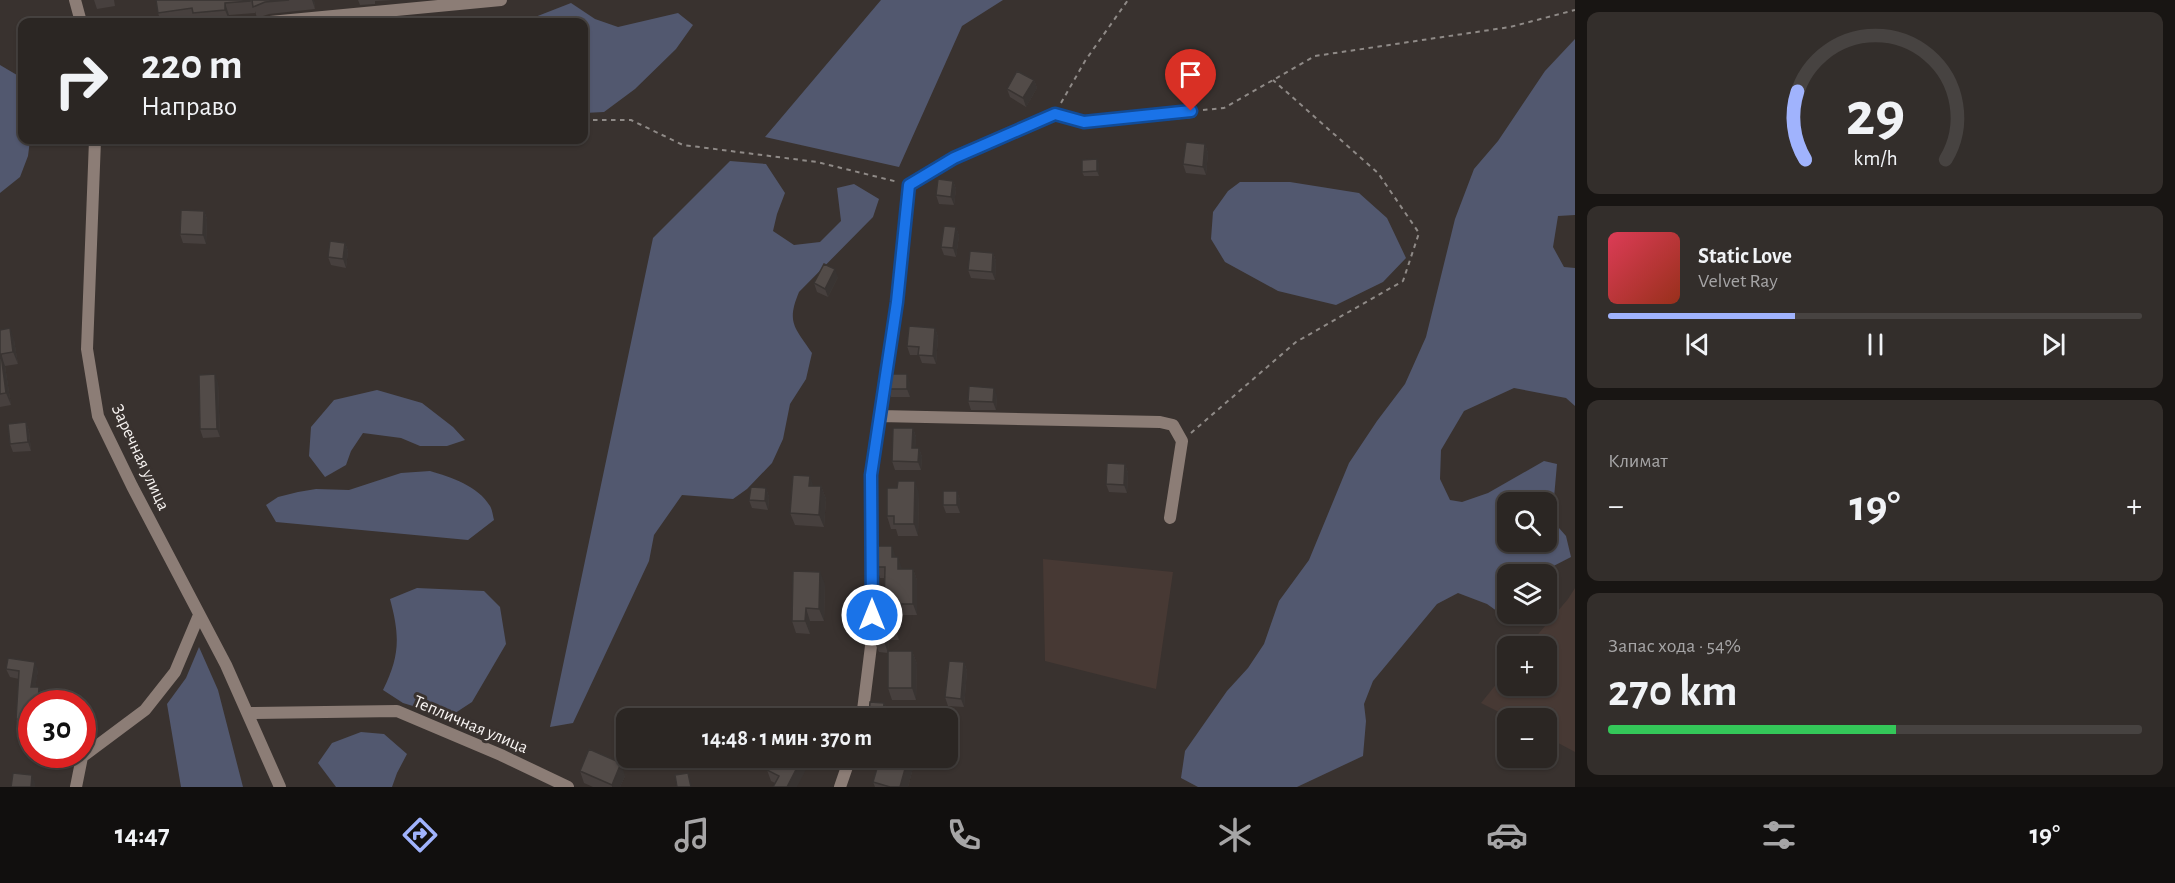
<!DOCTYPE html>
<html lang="ru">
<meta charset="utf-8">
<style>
:root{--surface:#2b2623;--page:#332e2b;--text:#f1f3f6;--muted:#a6a5a6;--line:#474341;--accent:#a0b3fd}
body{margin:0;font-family:"Alegreya Sans",sans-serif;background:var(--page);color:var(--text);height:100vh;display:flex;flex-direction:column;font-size:22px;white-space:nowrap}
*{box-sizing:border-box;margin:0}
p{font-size:20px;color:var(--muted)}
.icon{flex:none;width:33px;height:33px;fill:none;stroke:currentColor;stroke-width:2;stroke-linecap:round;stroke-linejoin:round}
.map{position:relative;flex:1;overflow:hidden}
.side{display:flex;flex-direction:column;gap:12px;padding:12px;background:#181513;width:600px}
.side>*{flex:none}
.banner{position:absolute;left:18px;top:18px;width:570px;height:126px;border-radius:12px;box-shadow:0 2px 4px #0004,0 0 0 2px var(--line);background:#2b2623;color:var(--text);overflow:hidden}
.controls{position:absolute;left:1497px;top:492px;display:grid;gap:12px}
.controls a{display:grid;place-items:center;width:60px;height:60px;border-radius:12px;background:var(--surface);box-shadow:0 2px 4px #0004,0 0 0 2px var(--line);font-size:30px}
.speed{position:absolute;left:18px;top:690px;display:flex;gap:12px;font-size:30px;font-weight:700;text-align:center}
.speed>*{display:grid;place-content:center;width:78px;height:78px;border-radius:50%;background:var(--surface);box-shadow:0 2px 4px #0004,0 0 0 2px var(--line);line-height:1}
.speed .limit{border:9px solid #d22;background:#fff;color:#111}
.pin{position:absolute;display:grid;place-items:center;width:51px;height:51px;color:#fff;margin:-62px -26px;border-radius:50% 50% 50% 0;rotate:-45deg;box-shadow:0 0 6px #0007}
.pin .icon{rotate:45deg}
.me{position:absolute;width:66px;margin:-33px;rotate:0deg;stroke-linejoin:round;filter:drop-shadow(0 0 4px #0008)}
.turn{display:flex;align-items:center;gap:21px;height:126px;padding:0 24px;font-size:27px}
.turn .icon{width:78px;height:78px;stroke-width:2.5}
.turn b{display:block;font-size:42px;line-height:51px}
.big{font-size:45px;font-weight:700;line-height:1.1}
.side .card{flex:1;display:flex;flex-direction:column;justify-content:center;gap:9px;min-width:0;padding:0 21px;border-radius:12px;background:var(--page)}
.side .dial{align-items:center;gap:0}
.dial svg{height:156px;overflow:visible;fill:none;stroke:var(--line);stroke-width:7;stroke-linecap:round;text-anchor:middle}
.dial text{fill:var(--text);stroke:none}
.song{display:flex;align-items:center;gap:18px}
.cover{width:72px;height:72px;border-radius:9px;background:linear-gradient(135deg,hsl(350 70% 55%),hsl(10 70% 35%))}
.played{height:6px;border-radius:3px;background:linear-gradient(90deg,var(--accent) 35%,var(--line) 35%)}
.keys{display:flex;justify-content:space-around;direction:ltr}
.heat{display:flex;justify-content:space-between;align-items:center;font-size:33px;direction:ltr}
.charge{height:9px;border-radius:4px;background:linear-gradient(90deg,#34c759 54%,var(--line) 0)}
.trip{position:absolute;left:616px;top:708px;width:342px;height:60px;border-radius:12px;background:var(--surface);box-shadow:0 2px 4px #0004,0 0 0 2px var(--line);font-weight:700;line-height:60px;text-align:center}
.tabs{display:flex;height:96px;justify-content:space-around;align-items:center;background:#110f0e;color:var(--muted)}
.tabs .icon{width:42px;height:42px}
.tabs .selected{color:var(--accent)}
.tabs b{font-size:27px;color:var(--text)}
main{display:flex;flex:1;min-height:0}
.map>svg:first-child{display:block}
</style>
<main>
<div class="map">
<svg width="1575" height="787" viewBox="0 0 1575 787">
<rect width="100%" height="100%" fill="#39322f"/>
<path fill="#473934" d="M1043,559L1173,572L1156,689L1045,661Z
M1575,588V752L1547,737L1546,718H1511L1481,703L1507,671L1508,686H1546V646H1528L1568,599Z"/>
<path fill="#52586f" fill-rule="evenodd" d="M881,0H1003L962,26L899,167L765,137Z
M571,3L595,19L618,27L678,13L693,25L676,49L635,89L604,112L584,113V22H528L530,19Z
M1575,39V215L1558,216L1553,247L1564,267L1575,268V406L1566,398L1514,388L1464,411L1441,450L1440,479L1450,500L1462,502L1488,493L1544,461L1557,464L1552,520L1566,536L1571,557L1538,574H1508L1507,606L1501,614L1487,604L1458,593L1437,604L1373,681L1364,704L1366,721L1363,756L1297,787H1198L1181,778L1185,751L1227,691L1248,668L1264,644L1279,601L1309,560L1349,463L1377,421L1405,384L1426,337L1455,219L1474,169L1498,141L1545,71ZM1546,502V542H1508V502Z
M0,65L22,78V140H30L28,156L20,177L0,193Z
M730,161L766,164L785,193L777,214L773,231L794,245L820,242L841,221L837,188L854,184L879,199L873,217L799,292C786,323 795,327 812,353L806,379L790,404L783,439L772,463L747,489L733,499L682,495L654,535L649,561L573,723L550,727L653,238Z
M1240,182H1290L1359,193L1387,218L1406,258L1383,282L1336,305L1278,291L1225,262L1211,239L1213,212L1228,191Z
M377,390L422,403L453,427L465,440L447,446H420L401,438L363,433L351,451L346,465L325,477L309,456L311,427L334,400Z
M430,471C451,477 478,486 490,506C492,509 493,516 494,520L468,540L276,522L266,505L278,497L298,492L316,489L349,490L401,473Z
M417,588L484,591L500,607L506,644L472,702L449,717L403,703L383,690C400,656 400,636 390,599Z
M199,647L218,690L243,787H181L167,704L186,678Z
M361,732L384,734L407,754L397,773L392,787H336L318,763L332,743Z"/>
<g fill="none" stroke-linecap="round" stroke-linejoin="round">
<path stroke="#8f8a87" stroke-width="2" stroke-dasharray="4.5 4.5" stroke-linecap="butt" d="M1061,103L1085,61L1128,0
M1203,110L1224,108L1315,56L1510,27L1575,10
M584,120H631L683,145L817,162L898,182
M1191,433L1296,342L1403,281L1419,233L1378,173L1273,80"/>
<path stroke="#8c7d76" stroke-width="12" d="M75,0L81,22
M270,22L501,0
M95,140L87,349L98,416L132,486L226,665L280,787
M880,416L1160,422L1173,425L1182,441L1170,518
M248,713L397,711L501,755L568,787
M862,718L872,638L871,475L897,302L909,185L954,158L1055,114L1084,122L1191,112
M76,787L82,757L145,710L175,672L199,615
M840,787L850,758"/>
</g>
<path fill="#47403e" d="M94,0H114L115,6L97,9Z
M156,0H314L315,9L269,14L257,18L255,11V13L229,15L230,22H196L195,20L180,22H161L158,13Z
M358,0H393L375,1V4L360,5Z
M1034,80L1037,88L1026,107L1010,97L1007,89Z
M1205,144L1208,153L1206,175L1186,173L1183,164Z
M1099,163V176H1084L1082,172Z
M953,181L956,189L954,205L939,204L936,195Z
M204,211L207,219L206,244L183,243L180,234Z
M956,227L959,236L956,257L944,255L941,247Z
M345,243L348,251L346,268L331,265L328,257Z
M993,253L996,261L995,280L971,278L968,270Z
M838,277L828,297L817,292L814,283Z
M935,328L938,337L936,364L922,363L919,355H910L907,346Z
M0,330L14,340L18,364L5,366L11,405L0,407Z
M218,382L220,437L203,438L200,429Z
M910,382V397H891L888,389Z
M997,396L996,410H971L968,401Z
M26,422L29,431L31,451L13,452L10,444Z
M913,428L916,437L915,448H919L922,457L921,470H895L892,461Z
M1125,464L1128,473L1127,493L1109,492L1106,484Z
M821,486L826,499L824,527L795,525L790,513Z
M766,488L769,497L768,510L752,508L749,500Z
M957,491L960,500V513H946L943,505Z
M919,493L918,536H898L896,529H891L887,516Z
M896,557L902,569H913L917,580V615H899V640H889L888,651H912L917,664L916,700H892L888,688V653L879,652L874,641L884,613V578H880L876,567Z
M825,584L824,621H810V634L796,633L792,621Z
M964,662L967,671L964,707L948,706L945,697Z
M6,669L38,670L35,687H39L42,695L32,704V728H19L16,719L19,679L10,677Z
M884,703L886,707L884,718H870L869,715Z
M805,758L804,760L807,768L775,783L771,781L767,770Z
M877,758H912L914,764L908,787H875L873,782L879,761Z
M580,771L625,776L620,787H593L584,783Z"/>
<path fill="#393432" d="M312,0H314L315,9Z
M225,3L229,15L230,22L225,10Z
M1034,80L1037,88L1026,107L1023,98Z
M1205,144L1208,153L1206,175L1203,167Z
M1097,159L1099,163V176L1097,171Z
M953,181L956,189L954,205L951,197Z
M204,211L207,219L206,244L203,235Z
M956,227L959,236L956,257L953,248Z
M345,243L348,251L346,268L343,259Z
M993,253L996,261L995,280L992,272Z
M835,269L838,277L828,297L825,289Z
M10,328L14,340L18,364L13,352Z
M935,328L938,337L936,364L933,356Z
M1,354L5,366L11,405L6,393Z
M215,374L218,382L220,437L217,429Z
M907,374L910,382V397L907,389Z
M994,388L997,396L996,410L993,402Z
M26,422L29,431L31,451L28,442Z
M913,428L916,437L915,457L912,448Z
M919,448L922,457L921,470L918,462Z
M1125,464L1128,473L1127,493L1124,485Z
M810,476L814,488L809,486Z
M915,481L919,493L918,536L914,524Z
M821,486L826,499L824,527L819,515Z
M766,488L769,497L768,510L765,501Z
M957,491L960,500V513L957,505Z
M892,546L896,557H892Z
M898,557L902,568V580L898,569Z
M913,569L917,580V615L913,604Z
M820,572L825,584L824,621L819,609Z
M895,604L899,615V640L895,628Z
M806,608L810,621V634L805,621Z
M884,628L889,640L888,653L884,641Z
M912,651L917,664L916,700L912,688Z
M35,662L38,670L34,695L31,687Z
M964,662L967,671L964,707L961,699Z
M39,687L42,695V704H38Z
M884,703L886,707L884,718H883V716Z
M799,758H804L807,768L797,787H787Z
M908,758H912L914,764L908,787H900Z
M621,763L625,776L620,787H612V785Z
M32,775L35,783V787H31Z"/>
<path fill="#524b48" stroke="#393432" stroke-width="1.5" d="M156,0H250V1L225,3V10L193,13L192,8L158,13Z
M252,0H289L265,2L253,7Z
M1017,71L1034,80L1023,98L1007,89Z
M1186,142L1205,144L1203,167L1183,164Z
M1097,159V171L1082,172V160Z
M938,179L953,181L951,197L936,195Z
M181,210L204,211L203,235L180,234Z
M944,226L956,227L953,248L941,247Z
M330,241L345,243L343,259L328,257Z
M970,251L993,253L992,272L968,270Z
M824,264L835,269L825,289L814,283Z
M909,326L935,328L933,356L918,355L919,347L907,346Z
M10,328L13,352L1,354L6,393L0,394V330Z
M215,374L217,429H200L199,375Z
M890,374H907V389H888Z
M969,386L994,388L993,402L968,401Z
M26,422L28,442L10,444L8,424Z
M893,428H913L912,448H919L918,462L892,461Z
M1107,463L1125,464L1124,485L1106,484Z
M793,475L810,476L809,486H821L819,515L790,513Z
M898,481H915L914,524H894V516H887V488H897Z
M751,487L766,488L765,501L749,500Z
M943,491H957V505H943Z
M876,546H892V557H898V569H913V604H895V628H884V641H874L876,613H884L885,567H876Z
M793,571L820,572L819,609L806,608L805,621H792Z
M888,651H912V688H888Z
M8,658L35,662L31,687H39L38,704H32V720L16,719L19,671L6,669Z
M949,661L964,662L961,699L945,697Z
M870,702L884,703L883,716L869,715Z
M589,749L621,763L612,785L580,771Z
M773,758H802L787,787H773L779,776L767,770Z
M880,758H908L900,787H890L873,782Z
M13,773L32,775L31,787H11Z
M688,773L691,787H677L675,775Z"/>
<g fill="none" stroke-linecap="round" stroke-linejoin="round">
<defs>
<path id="route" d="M872,615L871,475L897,302L909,185L954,158L1055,114L1084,122L1191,111"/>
</defs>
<use href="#route" stroke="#114b97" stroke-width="15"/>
<use href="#route" stroke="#1a73e8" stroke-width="10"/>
</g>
<g text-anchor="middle" stroke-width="6" stroke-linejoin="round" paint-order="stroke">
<g font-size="18" fill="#f8f4f2" stroke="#39322f">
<text transform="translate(141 457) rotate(65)" y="6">Заречная улица</text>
<text transform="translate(471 724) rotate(23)" y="6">Тепличная улица</text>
</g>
</g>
</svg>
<div class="controls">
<a><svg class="icon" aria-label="search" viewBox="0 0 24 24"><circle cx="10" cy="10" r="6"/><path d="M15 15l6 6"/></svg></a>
<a><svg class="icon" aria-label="layers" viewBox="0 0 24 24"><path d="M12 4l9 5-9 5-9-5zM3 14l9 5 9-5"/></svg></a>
<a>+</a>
<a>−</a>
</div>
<div class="speed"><div class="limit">30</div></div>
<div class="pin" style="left:1191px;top:111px;background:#d93025"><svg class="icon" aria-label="arrive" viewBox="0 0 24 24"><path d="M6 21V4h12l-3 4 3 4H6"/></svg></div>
<svg class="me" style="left:872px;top:615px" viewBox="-20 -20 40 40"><circle r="17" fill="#1a73e8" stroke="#fff" stroke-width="3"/><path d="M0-11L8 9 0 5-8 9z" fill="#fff"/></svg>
<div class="trip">14:48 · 1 мин · 370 m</div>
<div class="banner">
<div class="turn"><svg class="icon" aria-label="right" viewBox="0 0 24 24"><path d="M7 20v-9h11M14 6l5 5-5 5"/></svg><div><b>220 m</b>Направо</div></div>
</div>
</div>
<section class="side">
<div class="card dial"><svg viewBox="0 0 100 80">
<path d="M14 69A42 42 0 1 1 86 69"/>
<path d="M14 69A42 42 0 0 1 10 34" stroke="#a0b3fd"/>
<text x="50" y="56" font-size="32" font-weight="700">29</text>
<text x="50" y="72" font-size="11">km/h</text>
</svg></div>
<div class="card">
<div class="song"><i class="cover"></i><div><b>Static Love</b><p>Velvet Ray</p></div></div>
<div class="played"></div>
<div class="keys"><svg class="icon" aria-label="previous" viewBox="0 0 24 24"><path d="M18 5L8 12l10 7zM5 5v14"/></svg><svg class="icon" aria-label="pause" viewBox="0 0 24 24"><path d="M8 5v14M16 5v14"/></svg><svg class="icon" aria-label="next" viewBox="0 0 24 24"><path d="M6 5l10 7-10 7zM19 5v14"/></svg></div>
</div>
<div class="card"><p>Климат</p>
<div class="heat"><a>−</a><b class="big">19°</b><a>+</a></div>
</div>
<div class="card"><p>Запас хода · 54%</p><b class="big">270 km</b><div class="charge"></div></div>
</section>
</main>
<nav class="tabs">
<b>14:47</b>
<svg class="icon selected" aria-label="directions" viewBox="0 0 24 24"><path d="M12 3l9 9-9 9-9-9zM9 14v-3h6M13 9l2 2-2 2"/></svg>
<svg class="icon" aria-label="music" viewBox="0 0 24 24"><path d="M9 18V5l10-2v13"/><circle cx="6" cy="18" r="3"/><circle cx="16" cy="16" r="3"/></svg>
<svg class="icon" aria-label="phone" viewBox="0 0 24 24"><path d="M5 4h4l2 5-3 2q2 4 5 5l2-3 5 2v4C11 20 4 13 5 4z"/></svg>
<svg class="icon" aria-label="climate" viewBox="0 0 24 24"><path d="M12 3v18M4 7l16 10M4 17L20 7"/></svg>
<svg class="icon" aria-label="car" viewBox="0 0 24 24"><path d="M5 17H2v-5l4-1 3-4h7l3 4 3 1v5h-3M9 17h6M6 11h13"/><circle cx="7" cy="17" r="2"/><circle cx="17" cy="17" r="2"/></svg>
<svg class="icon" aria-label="filters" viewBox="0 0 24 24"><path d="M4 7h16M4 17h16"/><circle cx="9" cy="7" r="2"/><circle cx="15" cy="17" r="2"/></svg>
<b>19°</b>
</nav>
